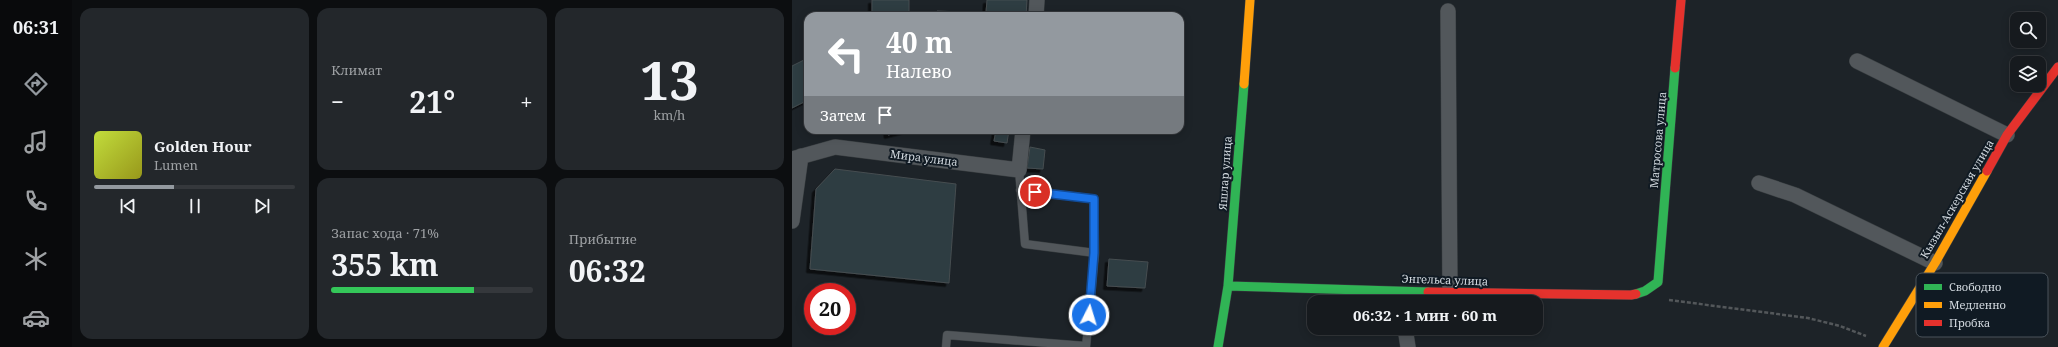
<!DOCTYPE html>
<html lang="ru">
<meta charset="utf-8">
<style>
:root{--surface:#161a1e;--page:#23272b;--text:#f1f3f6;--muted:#9ea1a4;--line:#35383c;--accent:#93999f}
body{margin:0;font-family:"Noto Serif",serif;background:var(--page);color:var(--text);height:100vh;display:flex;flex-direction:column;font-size:15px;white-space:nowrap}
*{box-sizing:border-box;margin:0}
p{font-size:13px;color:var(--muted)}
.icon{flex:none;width:22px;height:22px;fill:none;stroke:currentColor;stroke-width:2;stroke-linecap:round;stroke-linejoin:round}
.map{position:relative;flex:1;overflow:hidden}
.side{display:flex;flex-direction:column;gap:8px;padding:8px;background:#0c0e10;width:720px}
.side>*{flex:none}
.guide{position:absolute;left:12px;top:12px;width:380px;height:122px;border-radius:12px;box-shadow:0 2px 10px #0003,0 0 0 1px var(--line);background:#93999f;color:#fff;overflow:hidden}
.controls{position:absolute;left:1218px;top:12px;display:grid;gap:8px}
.controls a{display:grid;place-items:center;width:36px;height:36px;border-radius:8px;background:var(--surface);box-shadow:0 2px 10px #0003,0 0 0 1px var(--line);font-size:20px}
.speed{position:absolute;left:12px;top:283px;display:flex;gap:8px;font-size:20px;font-weight:700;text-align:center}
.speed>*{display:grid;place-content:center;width:52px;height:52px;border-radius:50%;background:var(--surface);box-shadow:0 2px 10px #0003,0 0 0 1px var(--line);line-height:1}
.speed .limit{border:6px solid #d22;background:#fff;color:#111}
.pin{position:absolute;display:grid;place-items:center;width:34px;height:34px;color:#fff;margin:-17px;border:2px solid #fff;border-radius:50%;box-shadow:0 1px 4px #0007}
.me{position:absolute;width:44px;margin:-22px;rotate:5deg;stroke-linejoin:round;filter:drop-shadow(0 0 3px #0008)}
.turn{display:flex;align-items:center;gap:14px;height:84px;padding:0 16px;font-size:18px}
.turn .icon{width:52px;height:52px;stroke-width:2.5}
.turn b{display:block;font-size:28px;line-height:34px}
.then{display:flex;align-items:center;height:38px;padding:0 16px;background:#0003;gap:8px;font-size:15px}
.big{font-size:30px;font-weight:700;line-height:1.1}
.side .card{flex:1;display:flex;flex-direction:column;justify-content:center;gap:6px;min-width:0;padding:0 14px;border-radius:12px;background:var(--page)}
.side .dial{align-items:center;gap:0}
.dial b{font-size:52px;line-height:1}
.song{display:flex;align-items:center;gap:12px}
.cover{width:48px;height:48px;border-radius:6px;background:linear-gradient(135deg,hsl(70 70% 55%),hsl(60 70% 35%))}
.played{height:4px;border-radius:2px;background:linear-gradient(90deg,var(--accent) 40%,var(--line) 40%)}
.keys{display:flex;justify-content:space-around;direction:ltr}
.heat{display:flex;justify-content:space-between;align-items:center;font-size:22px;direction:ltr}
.charge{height:6px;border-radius:3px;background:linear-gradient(90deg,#34c759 71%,var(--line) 0)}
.side .tiles{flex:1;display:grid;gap:8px;grid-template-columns:repeat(3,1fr)}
.card:first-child{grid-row:span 2}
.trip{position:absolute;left:515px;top:295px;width:236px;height:40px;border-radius:12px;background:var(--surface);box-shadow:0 2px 10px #0003,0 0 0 1px var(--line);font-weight:700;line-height:40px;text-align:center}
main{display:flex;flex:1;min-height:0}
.dock{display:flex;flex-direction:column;width:72px;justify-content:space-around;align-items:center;background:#090a0c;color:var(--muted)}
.dock .icon{width:28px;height:28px}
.dock .on{color:var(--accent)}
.dock b{font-size:18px;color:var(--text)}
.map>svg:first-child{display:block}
</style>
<main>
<nav class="dock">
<b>06:31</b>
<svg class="icon on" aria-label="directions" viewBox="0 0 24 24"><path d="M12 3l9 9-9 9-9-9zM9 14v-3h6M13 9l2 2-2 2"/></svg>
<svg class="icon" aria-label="music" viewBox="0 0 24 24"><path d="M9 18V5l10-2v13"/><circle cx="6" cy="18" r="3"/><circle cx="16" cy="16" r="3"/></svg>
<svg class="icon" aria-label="phone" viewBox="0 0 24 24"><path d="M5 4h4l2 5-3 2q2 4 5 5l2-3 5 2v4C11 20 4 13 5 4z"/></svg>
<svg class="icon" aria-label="climate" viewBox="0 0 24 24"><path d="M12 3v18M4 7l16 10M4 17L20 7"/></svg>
<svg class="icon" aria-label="car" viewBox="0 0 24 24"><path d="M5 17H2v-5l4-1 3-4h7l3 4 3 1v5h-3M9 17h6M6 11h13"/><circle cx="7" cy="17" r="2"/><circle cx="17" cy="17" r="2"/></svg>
</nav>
<section class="side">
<div class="tiles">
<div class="card">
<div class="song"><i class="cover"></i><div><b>Golden Hour</b><p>Lumen</p></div></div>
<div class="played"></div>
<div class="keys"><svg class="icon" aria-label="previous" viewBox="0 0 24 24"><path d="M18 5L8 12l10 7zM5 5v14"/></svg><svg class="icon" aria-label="pause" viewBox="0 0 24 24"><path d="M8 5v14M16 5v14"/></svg><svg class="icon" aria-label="next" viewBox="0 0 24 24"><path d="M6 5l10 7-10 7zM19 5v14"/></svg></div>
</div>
<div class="card"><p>Климат</p>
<div class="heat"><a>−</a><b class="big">21°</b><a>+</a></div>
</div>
<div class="card dial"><b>13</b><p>km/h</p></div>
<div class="card"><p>Запас хода · 71%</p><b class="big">355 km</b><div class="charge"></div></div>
<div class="card"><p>Прибытие</p><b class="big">06:32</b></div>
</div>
</section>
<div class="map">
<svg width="1266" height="347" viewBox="0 0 1266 347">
<defs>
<filter id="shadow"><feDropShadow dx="-3.5" dy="3.5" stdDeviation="0" flood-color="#0009"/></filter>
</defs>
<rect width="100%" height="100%" fill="#1d2328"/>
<path fill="#2d3c42" stroke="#464d50" filter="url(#shadow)" d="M80,0H117V16H80Z
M195,0H235L234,16H144L145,11L194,13Z
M16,58V100L0,108V66Z
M95,130H116L96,135Z
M204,130H217L215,143L202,141Z
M238,147L253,150L251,169L235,168Z
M43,169L164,184L157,283L18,269L24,189Z
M317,259L356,262L353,288L315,286Z"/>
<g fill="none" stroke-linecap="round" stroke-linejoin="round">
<defs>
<path id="lane" d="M227,170L233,244L303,253L294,347
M228,190L302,199L303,253
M154,347L155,335L294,346"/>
<path id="street" d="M656,11L658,293
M244,16L245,0
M1065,61L1215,135
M0,159L43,147L227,170L231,130
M967,183L1003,195L1143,263
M0,221L9,156
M613,328L616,347"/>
<path id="fast" d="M436,286L636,292
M844,294L853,291L866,282L883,68
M426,347L436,286L452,84"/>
<path id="slow" d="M452,84L458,0
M1091,347L1143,263L1195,171"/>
<path id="jam" d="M883,68L889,0
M1195,171L1215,135L1266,67
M636,292L839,295L844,294"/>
</defs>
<use href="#lane" stroke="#393e41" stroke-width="9"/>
<use href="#street" stroke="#393e41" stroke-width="16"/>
<use href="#fast" stroke="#393e41" stroke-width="10"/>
<use href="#slow" stroke="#393e41" stroke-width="10"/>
<use href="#jam" stroke="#393e41" stroke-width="10"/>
<path stroke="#53575a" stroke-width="2.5" stroke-dasharray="4 2" stroke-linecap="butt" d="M877,300L1016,318L1048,326L1074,336"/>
<use href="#lane" stroke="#52575b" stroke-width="8"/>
<use href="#street" stroke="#52575b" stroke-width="15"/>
<use href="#fast" stroke="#30b455" stroke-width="9"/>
<use href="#slow" stroke="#ff9f0a" stroke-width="9"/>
<use href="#jam" stroke="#e5322d" stroke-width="9"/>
</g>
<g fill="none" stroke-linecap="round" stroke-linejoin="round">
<defs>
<path id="route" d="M243,192L302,199V253L297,315"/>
</defs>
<use href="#route" stroke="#114b97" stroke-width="10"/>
<use href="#route" stroke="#1a73e8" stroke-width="7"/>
</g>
<g text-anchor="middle" stroke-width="4" stroke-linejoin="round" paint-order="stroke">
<g font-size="11" fill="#d2d9df" stroke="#101a23">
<text transform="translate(866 140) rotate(-85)" y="4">Матросова улица</text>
<text transform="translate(132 158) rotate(7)" y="4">Мира улица</text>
<text transform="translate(433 173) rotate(-86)" y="4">Яшлар улица</text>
<text transform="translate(1165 199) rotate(-60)" y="4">Кызыл-Аскерская улица</text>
<text transform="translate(653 280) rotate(2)" y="4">Энгельса улица</text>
</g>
</g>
<rect x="1124" y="273" width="132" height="64" rx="6" fill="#101a23" stroke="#4a535b" stroke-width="1"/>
<rect x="1132" y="284" width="18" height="6" fill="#30b455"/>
<rect x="1132" y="302" width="18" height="6" fill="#ff9f0a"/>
<rect x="1132" y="320" width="18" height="6" fill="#e5322d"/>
<g font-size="11" fill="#d2d9df">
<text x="1157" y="291">Свободно</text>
<text x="1157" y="309">Медленно</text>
<text x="1157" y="327">Пробка</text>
</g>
</svg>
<div class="controls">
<a><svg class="icon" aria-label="search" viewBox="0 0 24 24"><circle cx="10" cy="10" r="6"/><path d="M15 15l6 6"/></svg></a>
<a><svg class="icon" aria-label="layers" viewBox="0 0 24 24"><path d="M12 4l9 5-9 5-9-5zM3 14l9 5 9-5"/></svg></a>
</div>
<div class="speed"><div class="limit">20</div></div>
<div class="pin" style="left:243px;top:192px;background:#d93025"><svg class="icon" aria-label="arrive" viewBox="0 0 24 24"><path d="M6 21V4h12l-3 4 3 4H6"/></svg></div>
<svg class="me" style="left:297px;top:315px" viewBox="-20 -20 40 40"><circle r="17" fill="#1a73e8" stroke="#fff" stroke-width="3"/><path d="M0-11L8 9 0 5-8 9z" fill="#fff"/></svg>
<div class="trip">06:32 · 1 мин · 60 m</div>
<div class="guide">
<div class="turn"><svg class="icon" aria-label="left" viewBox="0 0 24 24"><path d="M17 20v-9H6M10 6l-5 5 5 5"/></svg><div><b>40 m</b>Налево</div></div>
<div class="then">Затем<svg class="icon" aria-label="arrive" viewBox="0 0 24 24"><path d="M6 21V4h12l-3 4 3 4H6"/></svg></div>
</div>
</div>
</main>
